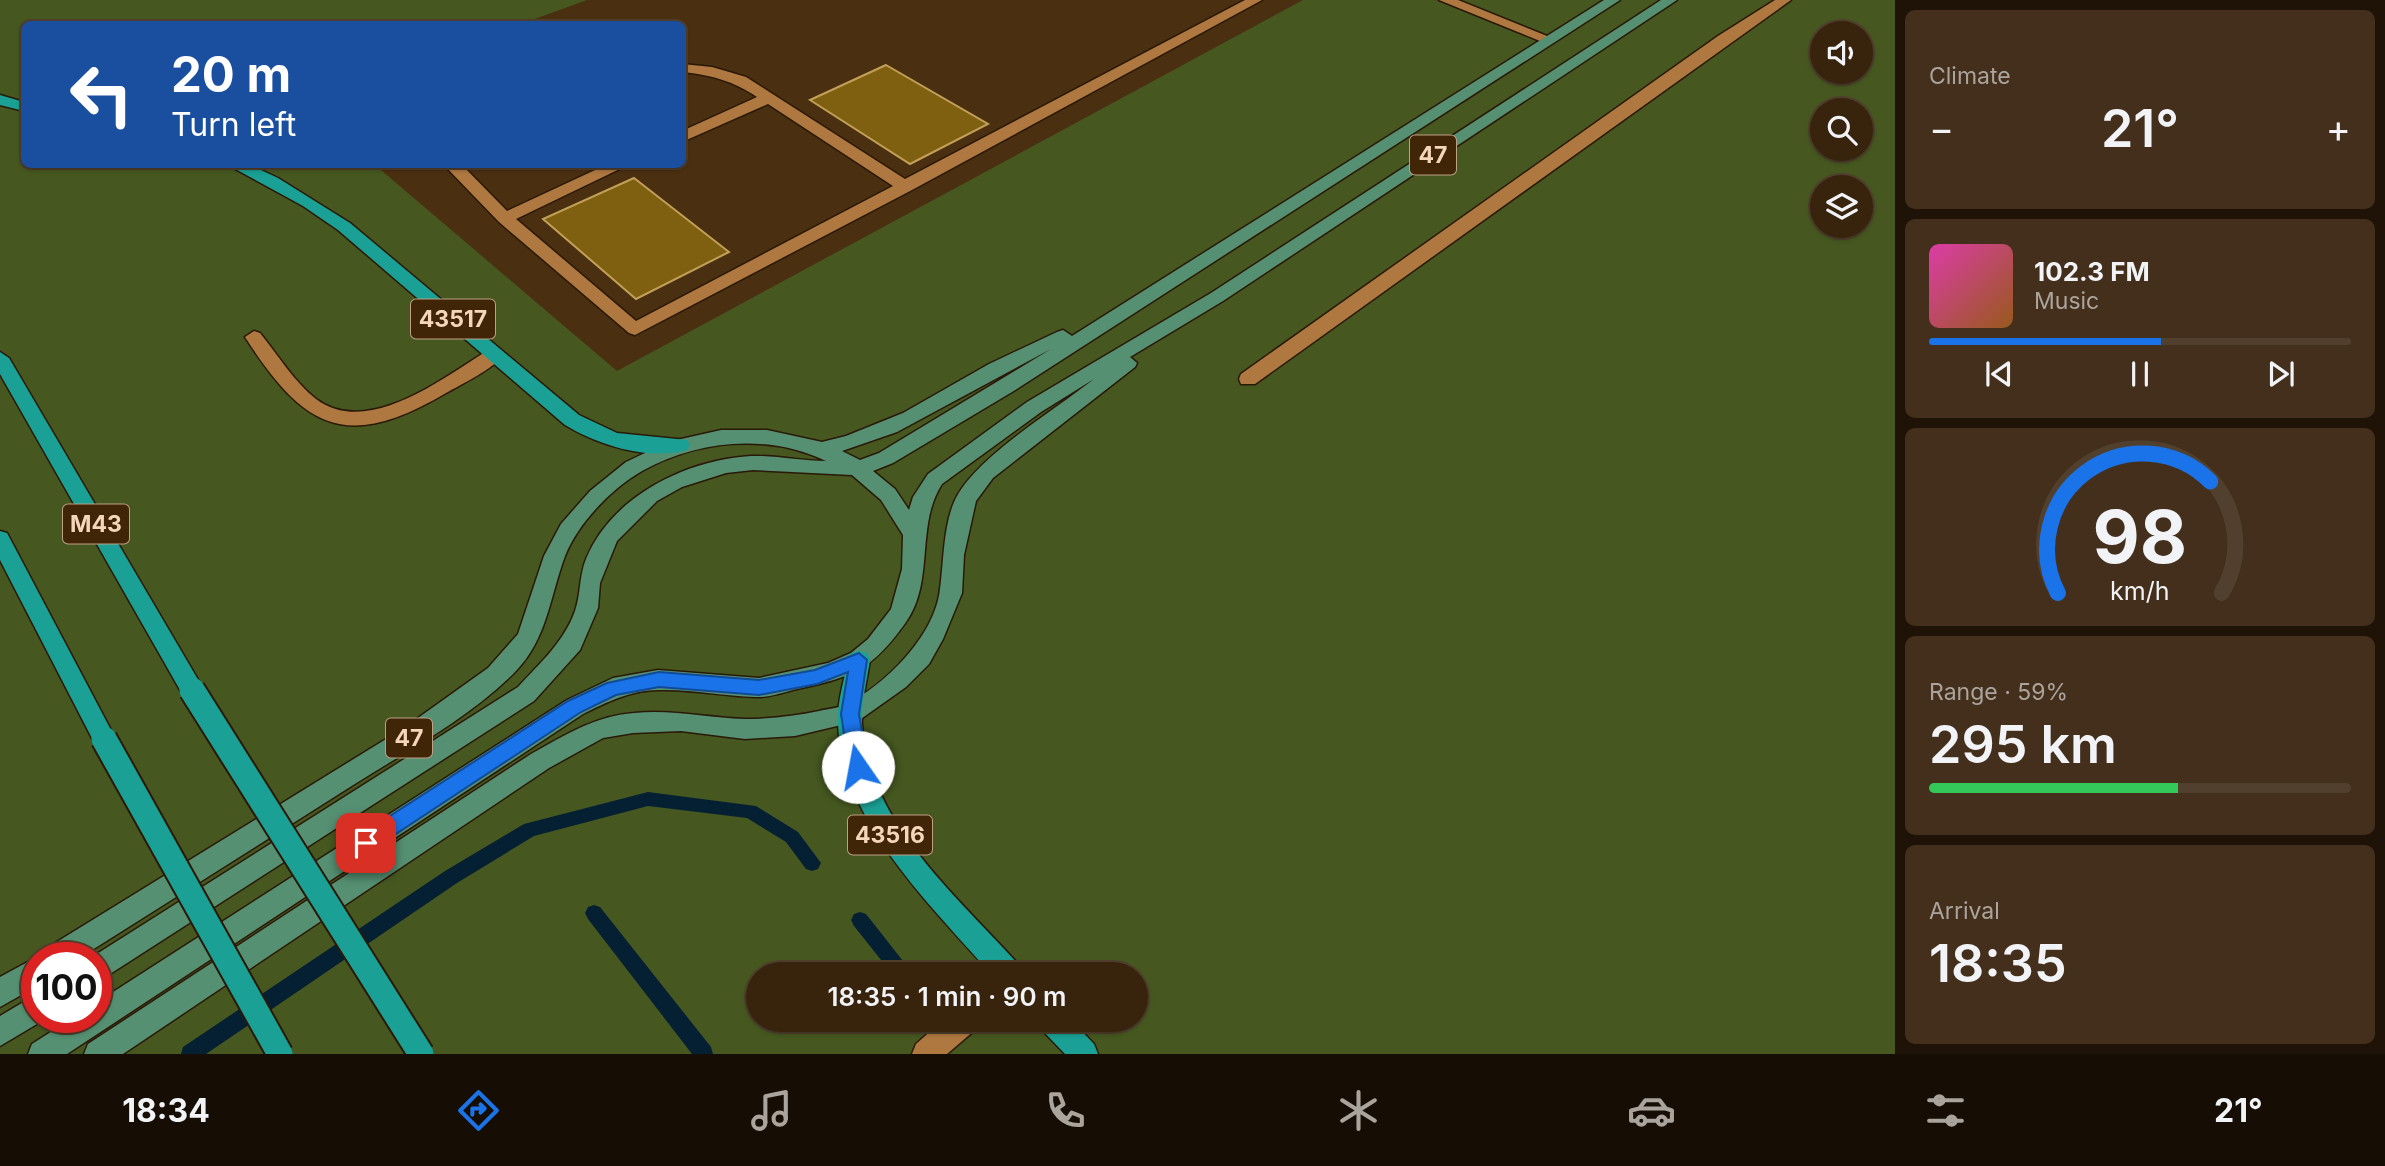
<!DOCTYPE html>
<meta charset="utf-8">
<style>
:root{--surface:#38230d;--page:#432f1b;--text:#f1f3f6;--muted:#aba49d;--line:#52402e;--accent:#1a73e8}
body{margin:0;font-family:Inter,sans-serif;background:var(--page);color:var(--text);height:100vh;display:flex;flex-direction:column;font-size:26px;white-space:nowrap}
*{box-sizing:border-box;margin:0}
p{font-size:23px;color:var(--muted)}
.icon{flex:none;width:38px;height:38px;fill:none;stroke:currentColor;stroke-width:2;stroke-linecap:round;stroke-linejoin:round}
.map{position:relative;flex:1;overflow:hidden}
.panel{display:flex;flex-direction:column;gap:10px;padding:10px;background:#1f1307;width:490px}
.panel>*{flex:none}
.banner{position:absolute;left:21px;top:21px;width:665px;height:147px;border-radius:10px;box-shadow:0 2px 5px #0004,0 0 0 2px var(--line);background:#1a4fa0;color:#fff;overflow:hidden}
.fabs{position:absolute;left:1810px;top:21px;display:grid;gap:14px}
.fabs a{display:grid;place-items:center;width:63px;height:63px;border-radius:50%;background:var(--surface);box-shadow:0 2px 5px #0004,0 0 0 2px var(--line);font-size:35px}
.speed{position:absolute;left:21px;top:942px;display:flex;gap:14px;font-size:35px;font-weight:700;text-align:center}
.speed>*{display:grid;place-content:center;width:91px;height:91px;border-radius:50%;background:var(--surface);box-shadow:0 2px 5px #0004,0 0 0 2px var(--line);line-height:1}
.speed .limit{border:10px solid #d22;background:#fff;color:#111}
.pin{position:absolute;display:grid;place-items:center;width:60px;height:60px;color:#fff;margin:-30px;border-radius:14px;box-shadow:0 4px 10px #0006}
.me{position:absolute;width:77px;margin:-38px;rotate:348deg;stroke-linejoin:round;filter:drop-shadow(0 0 5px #0008)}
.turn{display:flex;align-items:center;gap:24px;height:147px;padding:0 35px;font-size:32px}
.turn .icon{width:91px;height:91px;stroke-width:2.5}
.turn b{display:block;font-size:49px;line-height:60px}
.big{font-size:52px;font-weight:600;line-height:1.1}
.panel .card{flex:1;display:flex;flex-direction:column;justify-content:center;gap:10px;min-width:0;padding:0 24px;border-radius:10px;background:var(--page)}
.panel .dial{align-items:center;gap:0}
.dial svg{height:182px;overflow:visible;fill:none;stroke:var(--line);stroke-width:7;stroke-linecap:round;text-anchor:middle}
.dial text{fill:var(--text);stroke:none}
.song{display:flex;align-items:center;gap:21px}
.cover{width:84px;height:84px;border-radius:10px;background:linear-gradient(135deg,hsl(320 70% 55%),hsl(30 70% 35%))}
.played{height:7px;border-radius:4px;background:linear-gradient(90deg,var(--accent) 55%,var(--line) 55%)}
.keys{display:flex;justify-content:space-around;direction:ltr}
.heat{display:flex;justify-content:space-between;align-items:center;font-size:38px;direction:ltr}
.charge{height:10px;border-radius:5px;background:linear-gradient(90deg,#34c759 59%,var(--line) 0)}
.trip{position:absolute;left:746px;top:962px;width:402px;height:70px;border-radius:35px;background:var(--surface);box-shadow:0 2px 5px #0004,0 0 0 2px var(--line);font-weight:600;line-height:70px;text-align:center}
.tab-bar{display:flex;height:112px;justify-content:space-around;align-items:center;background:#160e05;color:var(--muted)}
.tab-bar .icon{width:49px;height:49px}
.tab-bar .active{color:var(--accent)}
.tab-bar b{font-size:32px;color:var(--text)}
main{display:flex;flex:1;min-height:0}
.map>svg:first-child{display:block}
</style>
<main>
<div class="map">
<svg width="1895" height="1054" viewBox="0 0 1895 1054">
<rect width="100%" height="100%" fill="#4b2f11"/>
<path fill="#465820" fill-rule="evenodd" d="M0,0H587L521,24H24V164L375,165L617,371L1303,0H1895V1054H0ZM1822,33H1860V72H1822ZM1822,110H1860V149H1822ZM1822,187H1860V226H1822ZM37,957H96V1017H37ZM758,975H1136V1020H758Z"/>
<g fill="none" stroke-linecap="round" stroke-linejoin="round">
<path fill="#062033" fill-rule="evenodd" d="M648,792L756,806L798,832L821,863L818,869L812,871L806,869L786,842L747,818L648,806L534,836L457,883L206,1054H181L183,1047L445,871L524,824Z
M594,905L600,907L711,1047L713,1054H692L588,919L585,913L588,907Z
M860,912L866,914L914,975H893L854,926L851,920L854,914Z"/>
</g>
<path fill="#7f6011" stroke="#c1a058" stroke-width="2" d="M886,65L988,124L910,164L810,100Z
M634,178L729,252L636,299L543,219Z"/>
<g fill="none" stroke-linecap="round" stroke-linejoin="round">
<defs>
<path id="minor" d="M1245,0H1262L912,190L635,335L629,333L499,222L443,164H461L507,211L608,164H630L516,219L636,321L893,186L768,104L682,142V131L757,97C733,81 712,75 682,72V64L712,67L746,77L905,179Z
M1439,0H1458L1557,40L1545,43Z
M1775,0H1791L1255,384H1241L1239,379L1241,374L1718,36Z
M254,331L260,333C278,355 294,382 316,399C367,438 443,378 487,351H501L503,355C495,368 460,385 446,393C346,452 304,429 245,337Z
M943,1020H979L975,1030L947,1054H912L916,1044Z"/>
<path id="major" d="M1604,0H1620L1012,392L893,463L873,471L895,489L909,510L913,497L928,474L1027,402L1211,293L1661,0H1677L1223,301L1130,357L1137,363L1135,367L993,478L976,501L964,555L962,593L943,639L929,664L906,687L858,721L795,736L745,739L681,731L633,733L603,738L549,768L123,1054H84L88,1044L531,754C565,735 595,716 634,713C672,709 708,718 745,719C770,719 795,716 819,711C827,709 838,708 845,705C885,685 935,636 940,589C944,560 943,522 957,496C980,455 1056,409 1094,379L1041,412L942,484C915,526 935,581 906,622C872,670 853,677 797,689C784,692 769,698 755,697C723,696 691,689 659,690C631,690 607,702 583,714L67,1054H28L32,1044L74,1017H96V1003L567,700L613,678L658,670L759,678L828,663L851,653L868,639L891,609L902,569L903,535L881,500L852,475L753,470L726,473L682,487L657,501L617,541L600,583L598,608L580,650L534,701L96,983V957H92L518,687C540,663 564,642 575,611C581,594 579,576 586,559C612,496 686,460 751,456C775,455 801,461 826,461C767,433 698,440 642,471C611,489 578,523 565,556C550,596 547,640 515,672C468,719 405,752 350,787C260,844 171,900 81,957H44L47,948L404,728L488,668L518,634L544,556L561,524L590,491L626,462L668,442L721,430H767L822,442L846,436L903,413L989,364L1057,332L1063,330L1072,336ZM1051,349L879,453L860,460L842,451L897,432Z
M37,957V986L0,1007V977Z
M37,994V1017L47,1018L0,1046V1016Z"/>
<path id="highway" d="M0,95L24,102V111L0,105Z
M226,164H248L278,178L350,223L579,415L617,433L687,440L690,445L687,450C648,461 598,445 565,425L338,230L303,206Z
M0,352L9,358L200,683L204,690L200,697L192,700L184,697L0,374Z
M0,531L7,533L112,732L116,739L112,746L104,749L96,746L0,560Z
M859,651L867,653L870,660C867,681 861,702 862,724C867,821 959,898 1020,966L1024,975H992C932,906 841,821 838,723C837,702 844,681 848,660L851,653Z
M1038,1020H1071L1094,1044L1098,1054H1065L1042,1030Z"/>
</defs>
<use href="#minor" stroke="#2a1908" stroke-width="3"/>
<use href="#major" stroke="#2a1908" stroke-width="3"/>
<use href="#highway" stroke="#2a1908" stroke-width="3"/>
<use href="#minor" fill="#ae7840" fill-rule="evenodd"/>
<use href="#major" fill="#559072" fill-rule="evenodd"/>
<use href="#highway" fill="#1aa094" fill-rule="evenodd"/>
<defs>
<path id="highway-bridge" d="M192,690L421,1054
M104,739L280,1054"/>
</defs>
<use href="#highway-bridge" stroke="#2a1908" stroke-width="29" stroke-linecap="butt"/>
<use href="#highway-bridge" stroke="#1aa094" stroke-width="25"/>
</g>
<path fill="#1a73e8" stroke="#114b97" stroke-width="2" d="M859,653L867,660L859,714L868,767L865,773H852L849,767L841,714L848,672L817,684L759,695L659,687L616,695L581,712L373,849L366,851L359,849L356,843L359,836L568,701L607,683L659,672L759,680L815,670Z"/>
<g text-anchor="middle" stroke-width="7" stroke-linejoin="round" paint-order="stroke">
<g fill="#402506" stroke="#bea185" stroke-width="2">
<rect x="1410" y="135.5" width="46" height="39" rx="5"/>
<rect x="411" y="299.5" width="84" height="39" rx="5"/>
<rect x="63" y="504.5" width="66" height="39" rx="5"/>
<rect x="386" y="718.5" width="46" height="39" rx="5"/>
<rect x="848" y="815.5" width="84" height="39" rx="5"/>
</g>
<g font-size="23" font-weight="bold" fill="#f4d6bb">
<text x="1433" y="163">47</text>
<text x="453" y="327">43517</text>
<text x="96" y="532">M43</text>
<text x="409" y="746">47</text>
<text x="890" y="843">43516</text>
</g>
</g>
</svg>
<div class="fabs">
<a><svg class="icon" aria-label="sound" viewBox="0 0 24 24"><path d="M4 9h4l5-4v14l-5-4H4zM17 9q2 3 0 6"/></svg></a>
<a><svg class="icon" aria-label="search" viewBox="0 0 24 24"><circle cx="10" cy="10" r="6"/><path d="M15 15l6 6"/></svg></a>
<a><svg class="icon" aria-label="layers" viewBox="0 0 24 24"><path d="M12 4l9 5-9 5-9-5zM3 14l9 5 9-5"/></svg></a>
</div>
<div class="speed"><div class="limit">100</div></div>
<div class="pin" style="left:366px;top:843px;background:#d93025"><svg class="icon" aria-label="arrive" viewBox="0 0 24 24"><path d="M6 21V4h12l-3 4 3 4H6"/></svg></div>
<svg class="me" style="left:858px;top:767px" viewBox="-20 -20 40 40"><circle r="19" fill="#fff"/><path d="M0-13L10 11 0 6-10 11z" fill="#1a73e8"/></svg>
<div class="trip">18:35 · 1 min · 90 m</div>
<div class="banner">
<div class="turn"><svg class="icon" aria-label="left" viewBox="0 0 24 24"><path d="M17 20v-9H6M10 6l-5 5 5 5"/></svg><div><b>20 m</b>Turn left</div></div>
</div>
</div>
<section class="panel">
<div class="card"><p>Climate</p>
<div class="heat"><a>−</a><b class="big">21°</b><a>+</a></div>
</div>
<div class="card">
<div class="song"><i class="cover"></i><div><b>102.3 FM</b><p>Music</p></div></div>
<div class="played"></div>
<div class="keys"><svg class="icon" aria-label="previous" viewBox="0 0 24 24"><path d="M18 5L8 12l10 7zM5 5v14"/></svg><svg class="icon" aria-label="pause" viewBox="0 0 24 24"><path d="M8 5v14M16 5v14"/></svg><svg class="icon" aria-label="next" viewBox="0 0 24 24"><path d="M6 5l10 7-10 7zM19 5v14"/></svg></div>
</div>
<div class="card dial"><svg viewBox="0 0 100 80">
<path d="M14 69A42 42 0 1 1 86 69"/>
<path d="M14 69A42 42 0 0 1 81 20" stroke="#1a73e8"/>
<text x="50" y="56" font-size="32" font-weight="700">98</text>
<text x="50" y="72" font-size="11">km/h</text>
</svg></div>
<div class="card"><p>Range · 59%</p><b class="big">295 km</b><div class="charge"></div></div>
<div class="card"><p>Arrival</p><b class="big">18:35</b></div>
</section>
</main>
<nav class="tab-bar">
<b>18:34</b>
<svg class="icon active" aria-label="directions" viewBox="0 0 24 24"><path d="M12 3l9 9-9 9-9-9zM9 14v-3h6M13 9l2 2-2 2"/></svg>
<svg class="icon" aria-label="music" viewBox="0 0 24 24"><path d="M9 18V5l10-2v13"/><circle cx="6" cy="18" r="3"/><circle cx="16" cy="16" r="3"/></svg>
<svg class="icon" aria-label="phone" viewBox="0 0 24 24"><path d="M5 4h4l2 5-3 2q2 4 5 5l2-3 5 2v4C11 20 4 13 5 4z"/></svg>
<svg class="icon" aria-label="climate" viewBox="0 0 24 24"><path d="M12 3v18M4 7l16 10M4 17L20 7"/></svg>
<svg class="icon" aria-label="car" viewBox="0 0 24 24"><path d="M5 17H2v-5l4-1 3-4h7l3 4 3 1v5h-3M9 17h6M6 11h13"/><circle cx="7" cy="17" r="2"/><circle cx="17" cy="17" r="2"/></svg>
<svg class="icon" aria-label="filters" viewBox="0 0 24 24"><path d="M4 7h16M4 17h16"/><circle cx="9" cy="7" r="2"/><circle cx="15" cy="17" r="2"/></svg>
<b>21°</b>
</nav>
